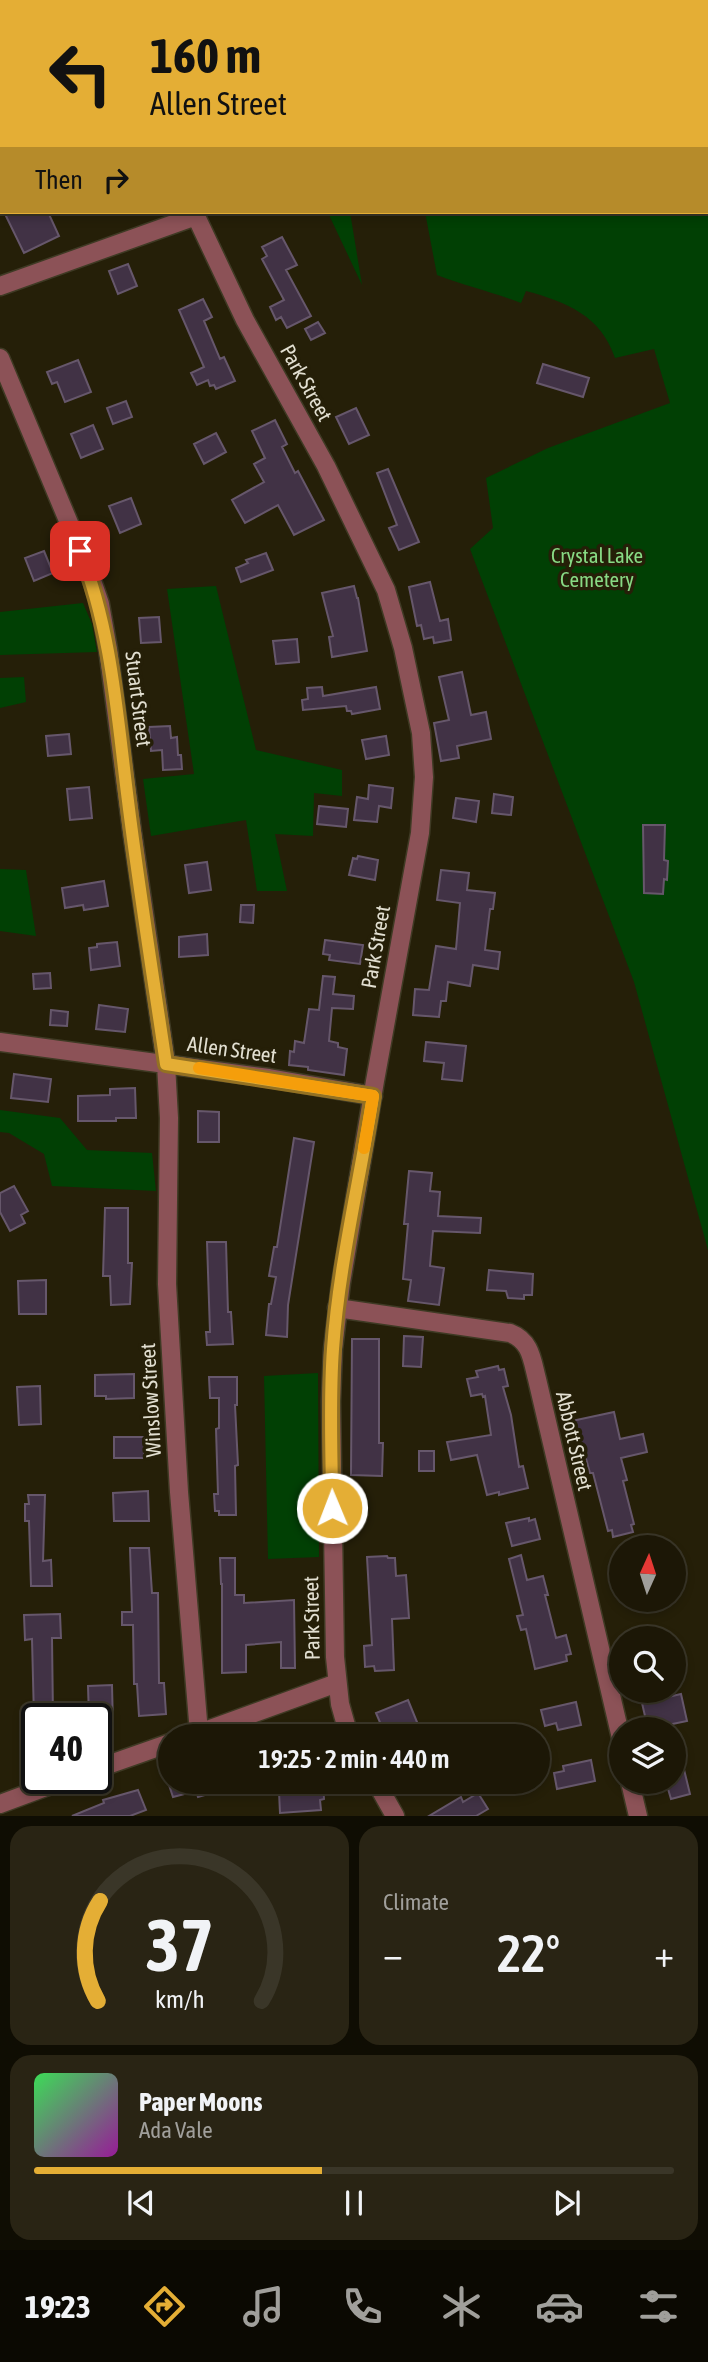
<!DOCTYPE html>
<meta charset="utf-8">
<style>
:root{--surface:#1c1706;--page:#292414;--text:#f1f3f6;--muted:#a09f9b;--line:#3a3628;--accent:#e4ae35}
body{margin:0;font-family:"Asap Condensed",sans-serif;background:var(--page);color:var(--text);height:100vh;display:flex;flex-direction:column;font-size:26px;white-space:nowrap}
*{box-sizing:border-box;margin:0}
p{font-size:23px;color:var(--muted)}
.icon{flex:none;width:38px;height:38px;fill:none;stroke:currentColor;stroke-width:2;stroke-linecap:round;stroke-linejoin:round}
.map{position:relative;height:1816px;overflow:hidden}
.side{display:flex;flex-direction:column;gap:10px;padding:10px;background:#0f0d03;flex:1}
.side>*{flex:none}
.top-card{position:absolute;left:0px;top:0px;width:709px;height:214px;box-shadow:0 4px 10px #0003,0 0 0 2px var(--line);background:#e4ae35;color:#111;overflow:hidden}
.needle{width:46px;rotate:3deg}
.controls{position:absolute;left:609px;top:1535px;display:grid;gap:14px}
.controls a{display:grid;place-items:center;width:77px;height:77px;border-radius:50%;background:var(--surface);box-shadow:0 4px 10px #0003,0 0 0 2px var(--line);font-size:35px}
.speed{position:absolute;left:21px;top:1703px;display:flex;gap:14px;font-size:35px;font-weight:700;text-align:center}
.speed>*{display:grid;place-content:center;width:91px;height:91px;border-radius:50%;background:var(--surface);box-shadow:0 4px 10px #0003,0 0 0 2px var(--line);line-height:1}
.speed .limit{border:4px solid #111;border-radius:10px;background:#fff;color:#111}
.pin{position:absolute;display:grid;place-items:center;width:60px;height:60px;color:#fff;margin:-30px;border-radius:14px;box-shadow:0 4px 10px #0006}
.me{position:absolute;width:77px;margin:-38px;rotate:359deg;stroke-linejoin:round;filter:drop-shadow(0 0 5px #0008)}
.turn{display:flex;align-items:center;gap:24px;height:147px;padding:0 35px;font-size:32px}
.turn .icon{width:91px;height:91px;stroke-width:2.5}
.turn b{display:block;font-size:49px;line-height:60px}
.then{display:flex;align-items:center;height:66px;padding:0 35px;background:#0003;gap:14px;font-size:26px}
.big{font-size:52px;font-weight:600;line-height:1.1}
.side .tile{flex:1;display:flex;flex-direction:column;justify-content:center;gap:10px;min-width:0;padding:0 24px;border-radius:21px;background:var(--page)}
.side .dial{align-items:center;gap:0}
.dial svg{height:182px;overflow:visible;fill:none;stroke:var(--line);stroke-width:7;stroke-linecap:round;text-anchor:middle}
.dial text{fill:var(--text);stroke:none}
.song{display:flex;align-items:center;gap:21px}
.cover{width:84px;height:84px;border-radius:10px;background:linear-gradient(135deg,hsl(130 70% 55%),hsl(300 70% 35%))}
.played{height:7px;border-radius:4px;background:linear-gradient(90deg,var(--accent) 45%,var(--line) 45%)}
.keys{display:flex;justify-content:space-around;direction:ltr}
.heat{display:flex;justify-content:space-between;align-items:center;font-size:38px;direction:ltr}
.side .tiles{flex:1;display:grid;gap:10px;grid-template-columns:1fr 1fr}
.tile:last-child{grid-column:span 2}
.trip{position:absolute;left:158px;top:1724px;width:392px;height:70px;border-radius:35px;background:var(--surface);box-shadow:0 4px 10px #0003,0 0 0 2px var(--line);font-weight:600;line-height:70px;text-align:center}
.menu{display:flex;height:112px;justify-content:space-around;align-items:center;background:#0b0902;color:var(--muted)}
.menu .icon{width:49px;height:49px}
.menu .active{color:var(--accent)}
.menu b{font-size:32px;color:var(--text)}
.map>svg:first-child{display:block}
</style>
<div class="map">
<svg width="708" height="1816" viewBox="0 0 708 1816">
<rect width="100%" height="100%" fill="#251f08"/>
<path fill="#014004" d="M387,0H708V1250L634,982L470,549L493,528L486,478L548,448L670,403L654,349L615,358C601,316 567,302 526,291L521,303C493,292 465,286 437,275L425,212H707V2Z
M325,212H350L362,285L329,215Z
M216,586L256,750L342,770V796L314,793L313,836L275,834L287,891H257L246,820L151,836L143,779L194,774L167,589Z
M83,603L92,624L97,652L0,655V612Z
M24,677L26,702L0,708V678Z
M0,869L26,870L36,936L0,931Z
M0,1110L60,1118L87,1150L152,1153L156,1191L52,1186L44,1154L9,1133L0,1132Z
M318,1373L319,1557L268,1559L264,1376Z"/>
<path fill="#413245" stroke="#66576b" stroke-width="2" d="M4,212H48L59,236L24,253Z
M282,237L297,265L286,270L311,316L287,328L281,317L276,320L270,307L284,300L262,259L267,256L262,247Z
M128,264L137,286L118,294L109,271Z
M203,299L212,317L204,321L220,359L224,357L235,381L216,389L214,385L210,386L208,380L197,385L191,373L204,367L179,310Z
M318,322L325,333L311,340L305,329Z
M78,360L91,392L65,402L57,382L52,384L47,372Z
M543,364L589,378L583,397L537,383Z
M126,401L132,417L113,424L107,408Z
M356,408L369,435L349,444L336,417Z
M275,420L287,444L282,447L295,473L298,471L324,520L294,535L278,505L245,523L232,500L264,482L254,464L265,458L252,431Z
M93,425L103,449L81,458L71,434Z
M216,433L226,452L204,464L194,444Z
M388,469L419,542L399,550L389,528L397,525L377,473Z
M131,498L141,524L120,533L109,506Z
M44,551L53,573L34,581L25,558Z
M266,553L273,570L241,582L236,568L248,563L246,560Z
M430,582L440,621L448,619L451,640L434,643L433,637L424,639L421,625L417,626L409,587Z
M354,586L357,598H358L367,651L332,657L329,637L333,636L322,593Z
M159,617L161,642L141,643L139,618Z
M297,639L299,662L276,664L273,641Z
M462,672L471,715L486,712L491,739L457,746L459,758L441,761L434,723L449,720L439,677Z
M322,687L323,696L376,687L380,709L352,714L351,711H347L346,706L303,710L302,700L308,699L307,688Z
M170,726L171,738L177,737L178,755H181L182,769L163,770L162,750L151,751L149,727Z
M69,734L71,754L48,756L46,736Z
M386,736L389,755L366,759L362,740Z
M369,785L393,788L391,808L379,806L377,822L354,820L357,797L368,799Z
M89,787L92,818L70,820L67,789Z
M494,794L513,797L511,815L492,813Z
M456,798L479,801L476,822L453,818Z
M319,806L348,809L346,827L317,824Z
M643,825H665L664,860L668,861L667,880L664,879L663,894L644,893Z
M358,856L378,860L375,880L349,875L353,858L357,859Z
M207,862L211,890L189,893L185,865Z
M441,870L469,873L467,890L495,893L493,909H490L485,950L500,952L498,969L473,965L470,986L448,982L446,1001H441L439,1017L413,1015L415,989L429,990L436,946L456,949L460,903L437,900Z
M104,881L108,906L84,910L83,905L65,908L62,888Z
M241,905H254L253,923L240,922Z
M207,934L208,955L179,957V937Z
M325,940L363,945L360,964L329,960L330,955L323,954Z
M117,942L120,966L91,970L89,948L97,947V944Z
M50,973L51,988L34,989L33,974Z
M323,976L335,977L333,994L354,996L353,1009L332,1008L329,1041L338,1043V1047L347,1049L344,1075L308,1070V1067L289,1065L290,1051L294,1052L295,1041L304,1043L309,1009L319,1010Z
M99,1005L128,1009L125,1032L96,1029Z
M51,1010L68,1012L67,1026L50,1025Z
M426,1042L466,1046L462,1081L442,1079L444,1063L424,1061Z
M14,1074L51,1079L48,1102L11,1098Z
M135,1088L136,1118H116V1121H78V1096L110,1095V1089Z
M198,1111L219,1112V1142H198Z
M294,1138L314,1142L288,1305L287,1337L266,1335L269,1304H271L276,1277L269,1276L274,1247H277Z
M409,1171L432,1173L430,1191L440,1192L438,1216L481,1218L480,1233L433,1231L430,1266L444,1268L439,1305L408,1301L411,1280L403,1279L408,1224H404Z
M14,1186L28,1211L21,1215L25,1223L10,1231L0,1212V1193Z
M105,1208H128V1263H132L130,1304L111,1305L110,1276H103Z
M207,1242H226L228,1312H231L233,1344L207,1345L206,1332H210Z
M489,1270L533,1274L532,1295H524V1299L508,1298L506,1291L487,1290Z
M46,1280V1314H19L18,1281Z
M404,1336L423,1337L421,1367L403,1366Z
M352,1339H379V1443H383L382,1476L351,1475Z
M498,1366L499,1370L504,1369L508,1386L503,1387L511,1415L519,1467L523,1466L528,1488L499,1495V1492L487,1495L477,1455L451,1460L447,1442L491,1435L485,1396L483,1397L482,1394L471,1396L467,1379L478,1377L476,1371Z
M134,1374V1398L106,1399V1396H95V1375Z
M209,1377H237V1405H235L238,1465L235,1466L236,1515H219V1511H215L214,1494H218L216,1429L219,1428V1398H210Z
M40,1386L41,1424L19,1425L17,1387Z
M614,1412L620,1439L643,1434L647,1452L621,1458L627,1480L623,1481L634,1524L631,1525L633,1532L613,1537L612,1530L608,1531L593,1473H590L582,1444L579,1445V1440L572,1442L567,1422Z
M114,1437H144V1458H114Z
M419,1451H434V1471H419Z
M148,1491L149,1521H114L113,1493Z
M28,1495H45L43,1561L51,1560L52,1586H31L29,1521H25V1504H29Z
M529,1518V1521L535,1519L540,1539L512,1546L506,1523Z
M130,1548H149L152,1593H158L159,1683H164L166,1714L139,1716L137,1684H134L133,1625H122V1612H132Z
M521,1555L527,1580L543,1576L548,1595H545L556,1638L566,1635L571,1654L566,1655L567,1661L535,1669L526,1629L521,1630L517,1616L523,1615L509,1559Z
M387,1556L388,1558H395L396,1576L406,1575L409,1618L392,1619L394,1670L375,1671L374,1666L365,1667L364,1646L372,1645L367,1557Z
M220,1558H235V1595H244V1603L294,1600L295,1668H281V1642L246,1645V1672L222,1673V1584H221Z
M60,1614L61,1638H52L53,1718H34L32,1639L25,1640L24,1615Z
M112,1685L113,1726H96V1718H89L88,1686Z
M681,1694L687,1721L648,1729L642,1703Z
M408,1700L419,1727L396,1736H379L382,1727L376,1713Z
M576,1702L581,1725L558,1730L556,1723L545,1726L541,1710Z
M679,1749L690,1794L671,1799L666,1782H674V1750Z
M591,1760L595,1781L557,1789L554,1773L564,1771L563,1766Z
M168,1782H239V1785L198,1797L196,1791L173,1797Z
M285,1782H323L324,1799L320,1800L321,1810L280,1813L279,1792H285Z
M138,1790L146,1810L130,1816H72L104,1803L103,1800Z
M478,1793L488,1809L476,1816H429L461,1797L463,1802Z"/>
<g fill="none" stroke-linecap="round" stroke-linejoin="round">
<defs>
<path id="minor" d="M97,0V2
M194,212L245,320L326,466L386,590L403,648L421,733L424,777L420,833L375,1081L341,1283L333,1349L331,1401L335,1657L340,1704L349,1736
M0,286L196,216
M0,358L87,566L100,604L108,649L132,831L166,1064L169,1118L167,1284L179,1492L199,1733
M0,1042L269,1078L373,1096
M337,1308L510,1333C531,1341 532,1360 537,1379L621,1738
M191,1736L337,1683
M96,1769L170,1743
M376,1782L395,1816
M630,1782L638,1816
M0,1804L70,1778"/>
</defs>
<use href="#minor" stroke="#3f3a24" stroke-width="21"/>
<use href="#minor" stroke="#8c5257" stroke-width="18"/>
</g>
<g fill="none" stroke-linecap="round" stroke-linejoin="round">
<defs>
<path id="route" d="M80,551C112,631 117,716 128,801C139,889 153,976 166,1064L373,1096C360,1180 339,1264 333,1349C329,1402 332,1455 332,1508"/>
</defs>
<use href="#route" stroke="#947122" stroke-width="18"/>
<use href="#route" stroke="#e4ae35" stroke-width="12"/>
<path stroke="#f59e0b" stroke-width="12" d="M199,1068L373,1096L364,1148"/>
</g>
<g text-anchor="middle" stroke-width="7" stroke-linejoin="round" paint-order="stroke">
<g font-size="21" fill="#e2dfd1" stroke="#251f08">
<text transform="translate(306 383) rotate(61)" y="7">Park Street</text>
<text transform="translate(138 699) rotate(83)" y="7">Stuart Street</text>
<text transform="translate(376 947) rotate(-80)" y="7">Park Street</text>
<text transform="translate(232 1050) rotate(8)" y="7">Allen Street</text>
<text transform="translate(151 1400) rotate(-93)" y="7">Winslow Street</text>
<text transform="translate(574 1441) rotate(77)" y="7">Abbott Street</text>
<text transform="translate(312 1618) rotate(-91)" y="7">Park Street</text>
</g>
<g font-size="21" fill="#88da84" stroke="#251f08">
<text x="597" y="563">Crystal Lake<tspan x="597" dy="24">Cemetery</tspan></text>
</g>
</g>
</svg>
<div class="controls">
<a><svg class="needle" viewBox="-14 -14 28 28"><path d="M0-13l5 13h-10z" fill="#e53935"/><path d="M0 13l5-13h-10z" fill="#a09f9b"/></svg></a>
<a><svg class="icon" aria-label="search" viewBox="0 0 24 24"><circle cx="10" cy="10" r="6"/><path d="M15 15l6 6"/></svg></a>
<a><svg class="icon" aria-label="layers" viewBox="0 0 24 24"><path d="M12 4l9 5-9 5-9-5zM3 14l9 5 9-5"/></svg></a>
</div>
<div class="speed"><div class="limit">40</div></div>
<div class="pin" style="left:80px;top:551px;background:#d93025"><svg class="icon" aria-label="arrive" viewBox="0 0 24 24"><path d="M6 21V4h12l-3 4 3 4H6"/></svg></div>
<svg class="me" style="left:332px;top:1508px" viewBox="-20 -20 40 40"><circle r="17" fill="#e4ae35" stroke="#fff" stroke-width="3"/><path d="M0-11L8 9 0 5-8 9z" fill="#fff"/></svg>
<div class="trip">19:25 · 2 min · 440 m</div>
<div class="top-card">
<div class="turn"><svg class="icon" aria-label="left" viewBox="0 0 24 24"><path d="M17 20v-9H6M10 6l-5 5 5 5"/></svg><div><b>160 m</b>Allen Street</div></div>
<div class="then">Then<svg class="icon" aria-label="right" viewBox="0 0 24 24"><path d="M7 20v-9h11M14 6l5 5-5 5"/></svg></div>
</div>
</div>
<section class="side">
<div class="tiles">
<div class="tile dial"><svg viewBox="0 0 100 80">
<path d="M14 69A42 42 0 1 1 86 69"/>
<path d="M14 69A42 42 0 0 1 15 25" stroke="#e4ae35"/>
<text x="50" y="56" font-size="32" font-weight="700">37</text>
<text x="50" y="72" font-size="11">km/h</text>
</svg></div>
<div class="tile"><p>Climate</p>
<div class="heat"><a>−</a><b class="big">22°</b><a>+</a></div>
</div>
<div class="tile">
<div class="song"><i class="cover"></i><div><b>Paper Moons</b><p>Ada Vale</p></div></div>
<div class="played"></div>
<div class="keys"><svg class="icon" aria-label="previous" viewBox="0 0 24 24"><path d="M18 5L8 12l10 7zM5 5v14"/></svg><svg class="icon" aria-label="pause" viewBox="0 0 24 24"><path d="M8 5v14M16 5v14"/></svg><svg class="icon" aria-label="next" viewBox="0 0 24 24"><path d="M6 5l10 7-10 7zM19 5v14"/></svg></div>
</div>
</div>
</section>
<nav class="menu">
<b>19:23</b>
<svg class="icon active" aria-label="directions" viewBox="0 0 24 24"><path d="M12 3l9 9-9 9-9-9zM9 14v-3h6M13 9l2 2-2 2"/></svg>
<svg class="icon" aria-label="music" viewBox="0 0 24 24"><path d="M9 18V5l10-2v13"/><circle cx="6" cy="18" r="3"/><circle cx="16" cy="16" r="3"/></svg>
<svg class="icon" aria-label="phone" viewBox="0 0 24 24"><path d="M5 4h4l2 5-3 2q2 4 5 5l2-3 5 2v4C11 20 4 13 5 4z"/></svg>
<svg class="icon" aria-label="climate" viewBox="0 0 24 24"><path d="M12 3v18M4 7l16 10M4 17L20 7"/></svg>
<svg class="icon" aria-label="car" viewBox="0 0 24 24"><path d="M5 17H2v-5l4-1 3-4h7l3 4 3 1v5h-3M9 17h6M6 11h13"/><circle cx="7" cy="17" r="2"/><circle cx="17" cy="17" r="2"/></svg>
<svg class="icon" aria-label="filters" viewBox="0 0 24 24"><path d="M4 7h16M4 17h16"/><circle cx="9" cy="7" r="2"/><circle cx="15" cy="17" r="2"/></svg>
</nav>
